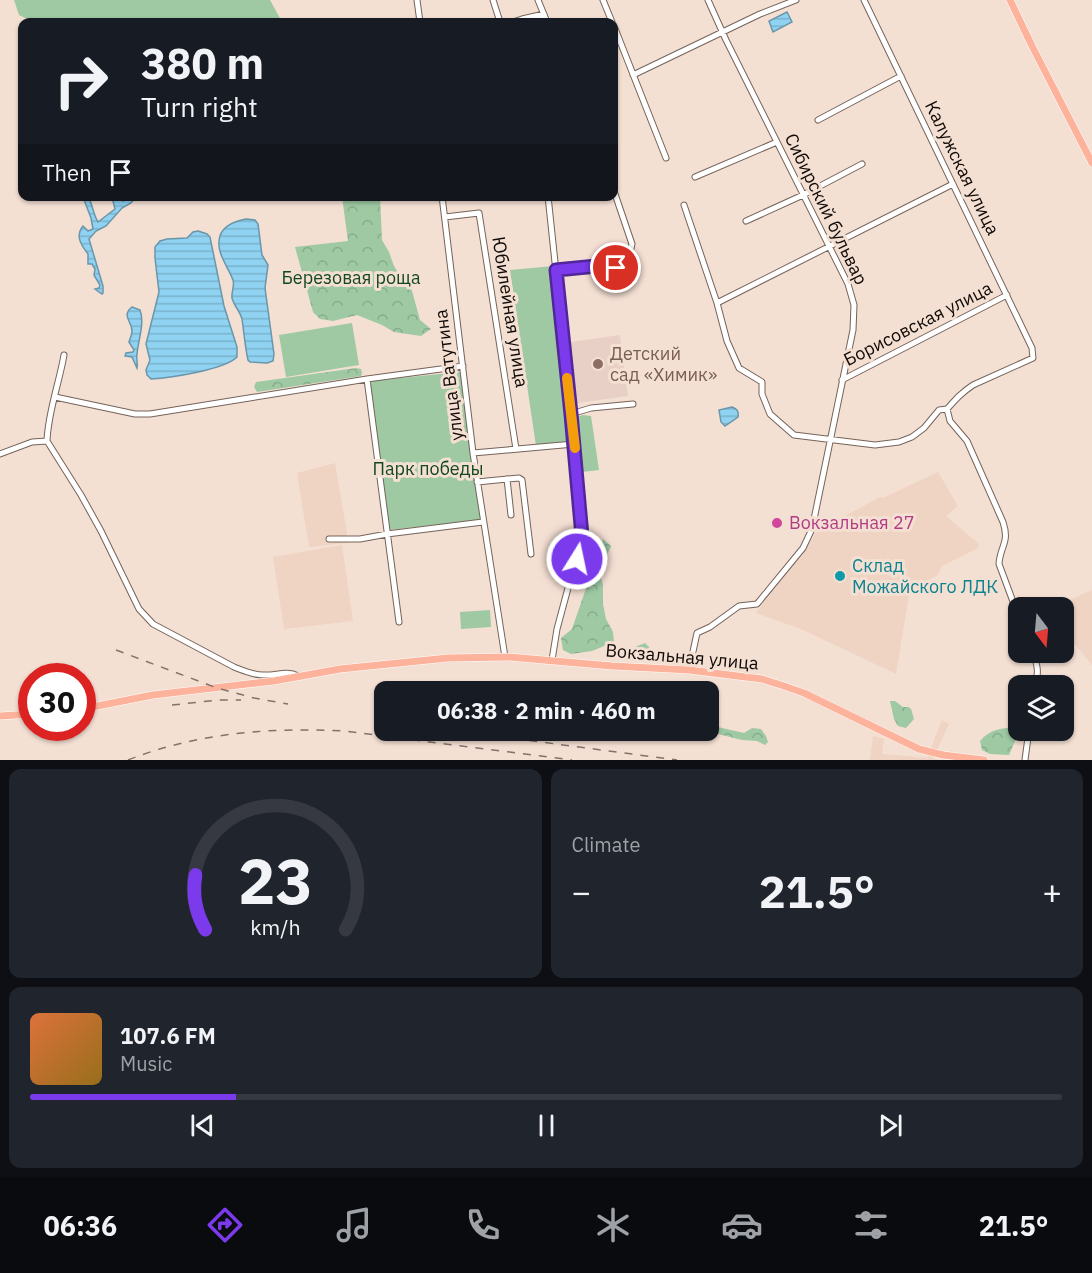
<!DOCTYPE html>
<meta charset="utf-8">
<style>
:root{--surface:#171b24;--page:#20242c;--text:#f1f3f6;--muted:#9ea1a6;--line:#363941;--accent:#7c3aed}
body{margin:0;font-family:"IBM Plex Sans",sans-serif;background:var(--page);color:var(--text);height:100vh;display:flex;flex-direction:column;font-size:22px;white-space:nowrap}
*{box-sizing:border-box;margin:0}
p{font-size:20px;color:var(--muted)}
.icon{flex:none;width:33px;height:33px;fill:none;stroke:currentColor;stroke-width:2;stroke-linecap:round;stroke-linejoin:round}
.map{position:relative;height:760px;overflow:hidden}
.details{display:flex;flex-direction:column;gap:9px;padding:9px;background:#0d0f14;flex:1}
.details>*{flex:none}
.banner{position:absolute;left:18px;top:18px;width:600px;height:183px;border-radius:12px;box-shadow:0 2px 4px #0004;background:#171b24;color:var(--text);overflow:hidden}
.needle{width:39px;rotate:164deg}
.buttons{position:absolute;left:1008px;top:597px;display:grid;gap:12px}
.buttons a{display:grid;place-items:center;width:66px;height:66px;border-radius:12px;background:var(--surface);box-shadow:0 2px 4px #0004;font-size:30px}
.speed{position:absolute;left:18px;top:663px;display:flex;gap:12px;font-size:30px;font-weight:700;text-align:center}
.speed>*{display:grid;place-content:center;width:78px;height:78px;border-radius:50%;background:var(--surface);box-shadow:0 2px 4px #0004;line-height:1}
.speed .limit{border:9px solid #d22;background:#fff;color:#111}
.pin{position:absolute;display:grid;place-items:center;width:51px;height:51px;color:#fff;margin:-26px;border:3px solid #fff;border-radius:50%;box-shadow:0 2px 6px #0007}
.me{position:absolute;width:66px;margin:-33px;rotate:10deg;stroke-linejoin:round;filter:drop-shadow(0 0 4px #0008)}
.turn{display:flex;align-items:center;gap:21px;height:126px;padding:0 24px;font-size:27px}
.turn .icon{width:78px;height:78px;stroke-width:2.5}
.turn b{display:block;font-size:42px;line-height:51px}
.then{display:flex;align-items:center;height:57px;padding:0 24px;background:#0003;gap:12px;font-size:22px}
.big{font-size:45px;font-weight:700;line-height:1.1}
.details .tile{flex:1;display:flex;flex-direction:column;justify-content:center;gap:9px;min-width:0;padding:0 21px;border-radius:12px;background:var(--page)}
.details .dial{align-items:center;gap:0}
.dial svg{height:156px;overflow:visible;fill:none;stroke:var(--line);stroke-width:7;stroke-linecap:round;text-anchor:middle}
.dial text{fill:var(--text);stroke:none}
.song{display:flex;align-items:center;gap:18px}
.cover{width:72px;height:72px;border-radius:9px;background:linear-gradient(135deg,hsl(20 70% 55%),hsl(40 70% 35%))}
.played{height:6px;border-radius:3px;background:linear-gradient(90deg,var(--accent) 20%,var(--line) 20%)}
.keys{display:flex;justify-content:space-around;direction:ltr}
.heat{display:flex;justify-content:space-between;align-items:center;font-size:33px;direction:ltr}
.details .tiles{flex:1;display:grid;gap:9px;grid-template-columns:1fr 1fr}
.tile:last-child{grid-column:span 2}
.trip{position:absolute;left:374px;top:681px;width:345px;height:60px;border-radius:12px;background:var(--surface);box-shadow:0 2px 4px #0004;font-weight:700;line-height:60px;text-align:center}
.tabs{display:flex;height:96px;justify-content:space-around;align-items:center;background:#090b0e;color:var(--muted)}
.tabs .icon{width:42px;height:42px}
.tabs .selected{color:var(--accent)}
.tabs b{font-size:27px;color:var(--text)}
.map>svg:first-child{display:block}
</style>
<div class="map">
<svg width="1092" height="760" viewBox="0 0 1092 760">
<defs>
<pattern id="forest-crowns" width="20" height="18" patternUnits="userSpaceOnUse" patternTransform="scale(1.5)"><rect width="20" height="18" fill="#9ec9a3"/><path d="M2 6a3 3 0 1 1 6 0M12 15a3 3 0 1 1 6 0" fill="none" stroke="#87ab8b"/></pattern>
<pattern id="water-rules" width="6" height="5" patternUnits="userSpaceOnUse" patternTransform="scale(1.5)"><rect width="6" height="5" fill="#8fd2f1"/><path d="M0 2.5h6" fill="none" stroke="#7ab3cd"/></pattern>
</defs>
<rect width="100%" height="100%" fill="#f4dfd3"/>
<path fill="#efd3c3" d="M335,463L347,533V543L309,547L297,473Z
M938,472L958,506L946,516L979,544L978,548L942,566L938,575L910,589L896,674L801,629L756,613L799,556H801L822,524L827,526L880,497L883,498Z
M342,545L353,621L284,629L273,557Z
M1092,590V665L1064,631V608L1054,607Z
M942,720L949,724L933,759L942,760H870L873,736L884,739L882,754L927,758Z"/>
<path fill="#e8d0c6" d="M620,335L628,396L577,403L570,342Z"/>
<path fill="url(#forest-crowns)" d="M342,197H380L382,240L389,252L394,266L399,274L409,280L420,320L431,329L421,336L394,332L382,325L357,315L333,321L320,319L313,312L295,247L348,241Z
M356,368L361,369L362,373L361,376L257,392L254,387L256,382Z
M603,539L611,546L599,573L603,584V604L606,619L613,632L614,642L592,651L571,654L563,650L561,638L572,629Z
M645,643L649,647L652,662L637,660L633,654L635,647Z
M890,701H895L903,707H908L911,709L914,719L906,728L898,726L894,719Z
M718,727L744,733L752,728L761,729L766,736L768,742L765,745L757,741L742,740L718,734Z
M1017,727L1018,734L1009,755L990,754L982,750L980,741C990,729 1002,728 1017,727Z"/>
<path fill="#9ec9a3" d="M14,0H270L282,22H33L19,15Z
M553,266L573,443L536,446L510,270Z
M352,323L359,365L286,377L279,335Z
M460,372L481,520L389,530L370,381Z
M583,415L591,416L599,470L582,472L574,418Z
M490,610L491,627L461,629L460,612Z"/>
<path fill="url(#water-rules)" stroke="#6996aa" stroke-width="1.5" d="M787,12L792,22L773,32L769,21Z
M83,197H88C93,205 93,214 98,222L115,209L112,197H122L121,199L123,201L130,197H136L131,203L122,208L106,226L96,231L89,239L103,286V293L102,294L95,289L99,288L100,285L94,275L95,269L92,264H88V254C81,245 75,236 83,226L88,231L93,229L91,218Z
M246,219L255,220L258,224L262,255L268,265L265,288L274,354L273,361L267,363L250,362L248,360C245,347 244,332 242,319C240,311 234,306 232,298C231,292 235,286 233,280C228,266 215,252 220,236C223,226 236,221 246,219Z
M198,231L207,234L210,237L224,306L237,347V357C224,370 169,378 151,379L147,375L146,370L150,360L146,344L159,292L155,258V247L160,241L167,239L187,238L193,232Z
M132,307L140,310C145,323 138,341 137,354C136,359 138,363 137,368L132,357L125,356L126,353L133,352L134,350L129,342C130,338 132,335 132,331C132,321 121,316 132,307Z
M732,407C737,409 739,411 738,417L725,426L721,422L719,410Z"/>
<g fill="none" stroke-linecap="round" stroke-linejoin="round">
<defs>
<path id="minor" d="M417,0L420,22
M493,0L500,22
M538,0L547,22
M603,0L612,22
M513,22L522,19L544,14
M614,26L666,158
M633,75L760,14L796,0
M818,120L901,76
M695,177L777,142
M442,196L473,453L505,657
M548,196L571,414L582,536L557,629L552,660
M684,205L717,303L727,341L739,368L762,382V394L770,414L794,435L875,445L899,442L912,437L924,428L939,410L947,409C957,398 960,394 973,385L1033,358L1032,348L864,0
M445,217L479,213L516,449
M746,221L803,195L862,164
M556,270L597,265L616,268L624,267L628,262L632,244L614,191
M717,303L953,184
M367,379L399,622
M842,380L1007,295
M55,397L135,414H150L367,379L463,366
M947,409L950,421L967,441L1003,522C1010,543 1000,546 999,564L1018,615
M571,414L591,408L633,404
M47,441L81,495L101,531L139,609L153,624L234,667C244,671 253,675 263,675C276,676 286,670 298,676
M473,453L574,444
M0,454L32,442L47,441C48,412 59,384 64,355
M507,479L511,515
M477,482L519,478L522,480L531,554
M329,539H360L387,534L483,522
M1033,652C1037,664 1040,674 1034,686
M689,670L697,633L710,627L739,606L757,604L803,548L812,529L853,330L854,305L848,284L726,40L708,0
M1025,760L1029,730"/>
<path id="major" d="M1010,0L1032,46L1092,163
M82,709L153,695L274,681L340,669L448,658L509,657L612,666L689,670L762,679L781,685L804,693L919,749L943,755L984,760
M0,716L32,714"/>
</defs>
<use href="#minor" stroke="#756359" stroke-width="7"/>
<use href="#major" stroke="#fff" stroke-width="8"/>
<use href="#minor" stroke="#fff" stroke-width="5"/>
<use href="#major" stroke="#fdb39b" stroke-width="7"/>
<path stroke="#81736b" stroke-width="1.5" stroke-dasharray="8 8" stroke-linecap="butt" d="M116,650L217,688L254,698L288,704
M172,705L219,700H241
M450,730L677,760
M128,760C196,733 271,727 344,731L572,760"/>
</g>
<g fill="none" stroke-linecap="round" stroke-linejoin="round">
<defs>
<path id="route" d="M577,559L582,536L571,414L556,270L597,266L616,268"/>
</defs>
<use href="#route" stroke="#51269a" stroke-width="15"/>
<use href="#route" stroke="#7c3aed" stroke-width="10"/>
<path stroke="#f59e0b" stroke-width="10" d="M567,378L575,448"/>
</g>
<circle fill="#8d6e63" stroke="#f4dfd3" stroke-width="2" cx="598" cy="364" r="6"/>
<circle fill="#d1479c" stroke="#f4dfd3" stroke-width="2" cx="777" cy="523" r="6"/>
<circle fill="#0f9aa8" stroke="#f4dfd3" stroke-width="2" cx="840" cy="576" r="6"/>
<g text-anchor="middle" stroke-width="6" stroke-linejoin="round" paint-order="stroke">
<g font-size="18" fill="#100a06" stroke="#f4dfd3">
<text transform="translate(962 168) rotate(64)" y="6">Калужская улица</text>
<text transform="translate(826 209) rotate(64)" y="6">Сибирский бульвар</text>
<text transform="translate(510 312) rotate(81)" y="6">Юбилейная улица</text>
<text transform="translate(918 324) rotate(-27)" y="6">Борисовская улица</text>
<text transform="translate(449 375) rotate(-97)" y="6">улица Ватутина</text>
<text transform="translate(682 657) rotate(5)" y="6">Вокзальная улица</text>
</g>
<g font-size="18" fill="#124820" stroke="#f4dfd3">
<text x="351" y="284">Березовая роща</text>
<text x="428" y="475">Парк победы</text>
</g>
<g font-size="18" fill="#785e54" stroke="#f4dfd3" text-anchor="start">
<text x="610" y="360">Детский<tspan x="610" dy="21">сад «Химик»</tspan></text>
</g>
<g font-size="18" fill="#b23c85" stroke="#f4dfd3" text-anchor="start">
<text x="789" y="529">Вокзальная 27</text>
</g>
<g font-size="18" fill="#0d838f" stroke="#f4dfd3" text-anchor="start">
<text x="852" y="572">Склад<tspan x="852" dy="21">Можайского ЛДК</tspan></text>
</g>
</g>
</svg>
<div class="buttons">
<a><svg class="needle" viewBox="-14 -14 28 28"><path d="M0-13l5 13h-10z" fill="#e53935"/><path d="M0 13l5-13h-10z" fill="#9ea1a6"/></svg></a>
<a><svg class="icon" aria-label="layers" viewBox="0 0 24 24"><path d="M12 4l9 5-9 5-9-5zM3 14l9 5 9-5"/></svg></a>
</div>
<div class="speed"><div class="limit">30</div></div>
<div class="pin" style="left:616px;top:268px;background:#d93025"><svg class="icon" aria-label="arrive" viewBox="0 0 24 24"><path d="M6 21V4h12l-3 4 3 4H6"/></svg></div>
<svg class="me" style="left:577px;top:559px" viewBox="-20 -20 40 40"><circle r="17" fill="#7c3aed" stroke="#fff" stroke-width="3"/><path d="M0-11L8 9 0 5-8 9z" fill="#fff"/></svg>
<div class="trip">06:38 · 2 min · 460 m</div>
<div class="banner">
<div class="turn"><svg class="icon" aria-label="right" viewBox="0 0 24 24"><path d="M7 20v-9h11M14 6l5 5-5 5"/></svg><div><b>380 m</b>Turn right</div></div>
<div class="then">Then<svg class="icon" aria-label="arrive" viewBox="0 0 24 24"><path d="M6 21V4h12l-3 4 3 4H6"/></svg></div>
</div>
</div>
<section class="details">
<div class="tiles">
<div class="tile dial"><svg viewBox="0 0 100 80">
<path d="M14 69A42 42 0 1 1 86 69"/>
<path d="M14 69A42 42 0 0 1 9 41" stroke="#7c3aed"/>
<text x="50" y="56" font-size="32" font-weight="700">23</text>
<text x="50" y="72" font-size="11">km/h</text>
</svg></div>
<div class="tile"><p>Climate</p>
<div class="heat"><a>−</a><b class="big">21.5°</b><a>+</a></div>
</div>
<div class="tile">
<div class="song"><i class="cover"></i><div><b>107.6 FM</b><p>Music</p></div></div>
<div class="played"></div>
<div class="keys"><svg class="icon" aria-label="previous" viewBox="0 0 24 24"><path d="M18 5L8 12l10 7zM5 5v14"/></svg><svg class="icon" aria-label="pause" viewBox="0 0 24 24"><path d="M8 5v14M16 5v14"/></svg><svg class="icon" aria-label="next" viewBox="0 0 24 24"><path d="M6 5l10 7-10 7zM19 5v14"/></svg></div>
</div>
</div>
</section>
<nav class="tabs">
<b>06:36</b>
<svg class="icon selected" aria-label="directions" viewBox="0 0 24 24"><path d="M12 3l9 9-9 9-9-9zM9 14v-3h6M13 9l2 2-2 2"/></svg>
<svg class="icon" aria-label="music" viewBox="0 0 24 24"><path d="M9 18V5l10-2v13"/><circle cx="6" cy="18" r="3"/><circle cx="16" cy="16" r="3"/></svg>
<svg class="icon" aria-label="phone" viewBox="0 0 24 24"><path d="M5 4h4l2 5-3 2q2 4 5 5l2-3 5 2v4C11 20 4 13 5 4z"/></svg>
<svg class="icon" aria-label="climate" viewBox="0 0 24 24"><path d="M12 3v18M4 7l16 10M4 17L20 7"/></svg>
<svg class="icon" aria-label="car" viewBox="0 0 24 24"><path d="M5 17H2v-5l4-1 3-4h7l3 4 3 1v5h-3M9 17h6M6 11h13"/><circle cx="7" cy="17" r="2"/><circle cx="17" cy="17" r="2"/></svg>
<svg class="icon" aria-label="filters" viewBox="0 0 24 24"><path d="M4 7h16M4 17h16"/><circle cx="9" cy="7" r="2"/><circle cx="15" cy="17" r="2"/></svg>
<b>21.5°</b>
</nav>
